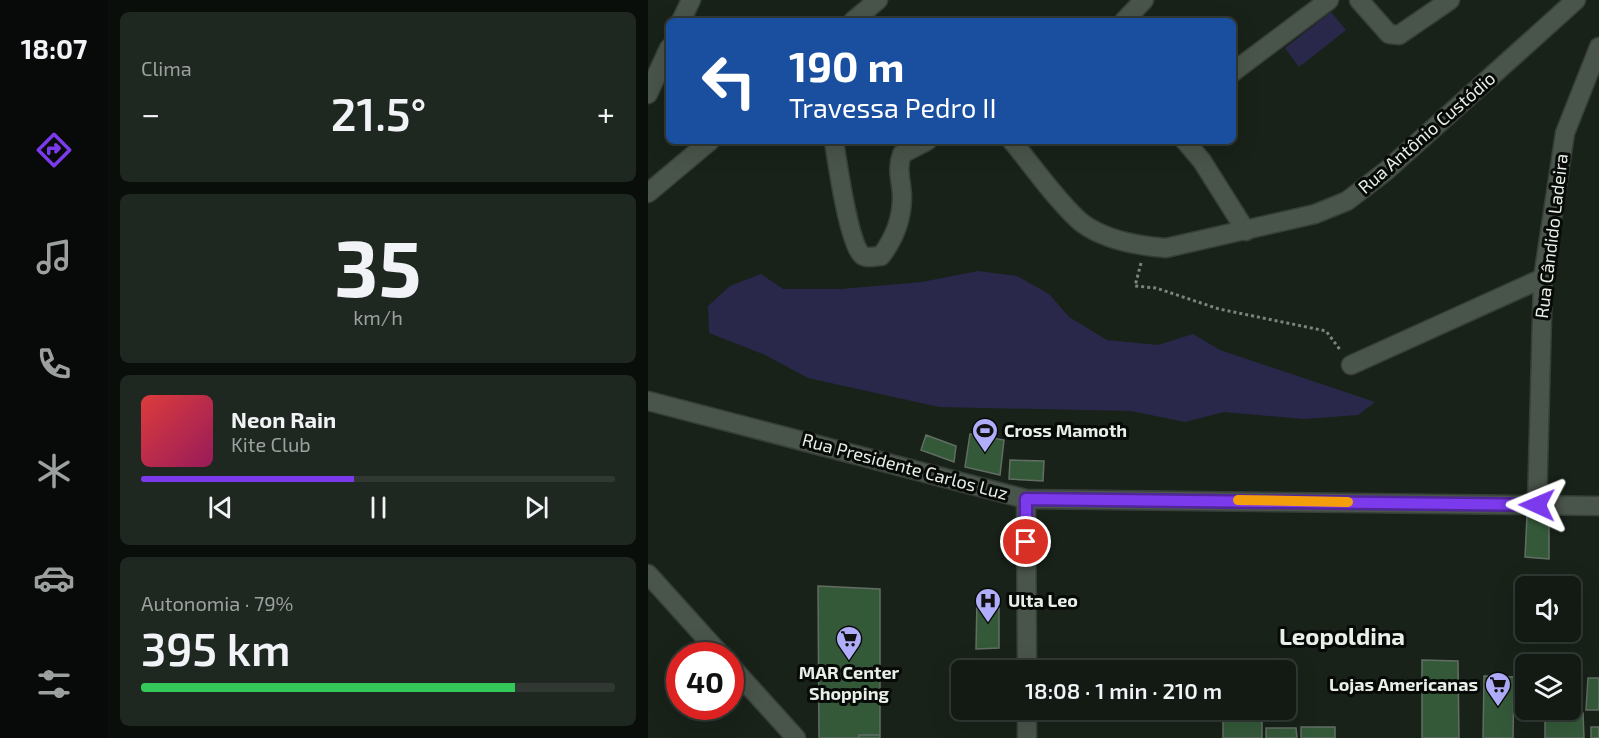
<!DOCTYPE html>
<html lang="pt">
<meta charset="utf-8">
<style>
:root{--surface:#121a13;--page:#1f2721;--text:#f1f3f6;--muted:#9ca1a0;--line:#313833;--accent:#7c3aed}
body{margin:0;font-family:"Exo 2",sans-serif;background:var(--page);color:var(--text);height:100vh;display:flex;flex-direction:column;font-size:22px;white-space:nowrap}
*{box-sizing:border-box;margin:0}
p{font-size:20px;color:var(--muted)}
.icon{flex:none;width:33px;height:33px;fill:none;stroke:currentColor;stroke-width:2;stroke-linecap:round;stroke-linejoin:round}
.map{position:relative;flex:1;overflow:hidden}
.panel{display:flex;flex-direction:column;gap:12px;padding:12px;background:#0a0e0a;width:540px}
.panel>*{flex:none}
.banner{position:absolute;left:18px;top:18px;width:570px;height:126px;border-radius:9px;box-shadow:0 6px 24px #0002,0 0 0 2px var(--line);background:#1a4fa0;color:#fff;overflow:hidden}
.tools{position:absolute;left:867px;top:576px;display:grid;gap:12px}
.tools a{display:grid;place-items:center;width:66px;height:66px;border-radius:9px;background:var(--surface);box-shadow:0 6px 24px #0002,0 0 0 2px var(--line);font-size:30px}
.speed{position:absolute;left:18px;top:642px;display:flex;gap:12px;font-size:30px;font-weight:700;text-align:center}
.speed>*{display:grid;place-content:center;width:78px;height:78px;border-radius:50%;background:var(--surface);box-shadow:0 6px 24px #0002,0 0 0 2px var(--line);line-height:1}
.speed .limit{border:9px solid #d22;background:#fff;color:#111}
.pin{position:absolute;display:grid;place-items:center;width:51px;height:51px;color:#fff;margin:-26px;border:3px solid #fff;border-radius:50%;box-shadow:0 2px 6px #0007}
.me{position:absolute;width:66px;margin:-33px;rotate:271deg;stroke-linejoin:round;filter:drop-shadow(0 0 4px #0008)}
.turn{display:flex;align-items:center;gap:21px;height:126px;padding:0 24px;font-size:27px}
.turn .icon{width:78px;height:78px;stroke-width:2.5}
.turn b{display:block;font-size:42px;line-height:51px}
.big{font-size:45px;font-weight:600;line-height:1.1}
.panel .widget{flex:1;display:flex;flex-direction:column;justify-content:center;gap:9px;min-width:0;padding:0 21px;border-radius:9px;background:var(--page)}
.panel .dial{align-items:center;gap:0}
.dial b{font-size:78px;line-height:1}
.song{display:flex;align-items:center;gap:18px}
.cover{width:72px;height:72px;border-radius:9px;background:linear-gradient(135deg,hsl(0 70% 55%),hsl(330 70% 35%))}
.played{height:6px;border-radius:3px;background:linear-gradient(90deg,var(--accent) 45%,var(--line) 45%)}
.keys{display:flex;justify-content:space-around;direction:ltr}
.heat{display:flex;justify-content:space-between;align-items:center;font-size:33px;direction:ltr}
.charge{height:9px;border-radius:4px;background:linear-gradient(90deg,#34c759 79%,var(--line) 0)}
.trip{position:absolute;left:303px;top:660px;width:345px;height:60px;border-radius:9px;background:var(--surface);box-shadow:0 6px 24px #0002,0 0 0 2px var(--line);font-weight:600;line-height:60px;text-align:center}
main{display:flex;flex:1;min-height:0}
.dock{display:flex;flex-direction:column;width:108px;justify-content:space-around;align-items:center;background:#070a08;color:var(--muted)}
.dock .icon{width:42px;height:42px}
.dock .current{color:var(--accent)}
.dock b{font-size:27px;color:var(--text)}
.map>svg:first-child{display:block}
</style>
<main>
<nav class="dock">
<b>18:07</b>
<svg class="icon current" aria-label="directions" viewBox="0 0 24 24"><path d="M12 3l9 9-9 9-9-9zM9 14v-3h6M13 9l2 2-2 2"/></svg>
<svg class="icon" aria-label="music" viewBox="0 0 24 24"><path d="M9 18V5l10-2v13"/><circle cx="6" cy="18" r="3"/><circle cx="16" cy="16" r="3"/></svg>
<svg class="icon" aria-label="phone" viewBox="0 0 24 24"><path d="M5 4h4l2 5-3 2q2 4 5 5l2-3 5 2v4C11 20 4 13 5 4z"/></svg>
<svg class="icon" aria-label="climate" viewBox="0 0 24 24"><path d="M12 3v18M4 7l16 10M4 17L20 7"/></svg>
<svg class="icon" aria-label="car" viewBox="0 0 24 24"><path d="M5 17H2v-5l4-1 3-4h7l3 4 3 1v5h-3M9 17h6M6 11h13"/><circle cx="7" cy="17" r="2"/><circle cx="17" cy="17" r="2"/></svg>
<svg class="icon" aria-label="filters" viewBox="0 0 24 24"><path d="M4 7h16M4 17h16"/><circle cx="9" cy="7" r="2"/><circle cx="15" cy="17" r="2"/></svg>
</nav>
<section class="panel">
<div class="widget"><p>Clima</p>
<div class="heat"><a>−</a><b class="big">21.5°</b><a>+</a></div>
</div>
<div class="widget dial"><b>35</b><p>km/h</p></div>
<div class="widget">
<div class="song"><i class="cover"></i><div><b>Neon Rain</b><p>Kite Club</p></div></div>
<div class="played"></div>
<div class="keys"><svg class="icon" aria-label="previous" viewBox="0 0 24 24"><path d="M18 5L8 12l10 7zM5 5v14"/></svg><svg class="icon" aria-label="pause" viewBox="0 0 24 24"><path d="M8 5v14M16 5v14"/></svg><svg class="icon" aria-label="next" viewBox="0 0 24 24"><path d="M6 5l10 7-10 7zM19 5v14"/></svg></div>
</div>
<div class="widget"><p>Autonomia · 79%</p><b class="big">395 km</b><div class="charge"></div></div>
</section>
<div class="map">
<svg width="951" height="738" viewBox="0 0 951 738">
<rect width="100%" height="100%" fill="#182219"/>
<path fill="#2a284a" d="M683,12L698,30L651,67L637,48Z
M330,271L369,276L401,294L421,317L459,340L510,345L545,334L572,350L727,402L710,415L656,419L576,412L537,422L483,411L291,407L160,378L117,355L61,333L60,306L82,286L113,274L135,289H193L274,282Z"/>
<path fill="#345939" stroke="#626d63" stroke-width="1.5" d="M322,434L356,440L352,475L317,467Z
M278,435L308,446L306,462L273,450Z
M362,460L396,461L395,481L361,479Z
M879,516H901V559L877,557Z
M170,586L232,589V738H171Z
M351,598V648L328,649L329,599Z
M774,660L810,661L811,738H774Z
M836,676L866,677L865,738H835Z
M940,678H951V710H938Z
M935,713L936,738H897V714Z
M575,719L614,720V738H575Z
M653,727H687V738H653Z
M943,727H951V738H943Z
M618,728H648L649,738H618Z
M211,735H232V738H211Z"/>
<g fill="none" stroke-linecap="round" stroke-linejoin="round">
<defs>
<path id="minor" d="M711,0L741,34L751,35L802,0
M33,21L43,0
M205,21L230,0
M476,21L496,0
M585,72L681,0
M0,94L21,48
M186,141C189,161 201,244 214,255C219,259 227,256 233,256C246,239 254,219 254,197C254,182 248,170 254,154L279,141
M364,141C383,164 412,205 434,223C457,240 491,246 518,248L667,214L699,201L738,171L928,0
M537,141L554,161L598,231
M0,193L62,141
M703,365L895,278
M0,401L378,499L951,506
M378,499L379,670
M889,505L895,278L917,133L951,47
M0,574L74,656
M82,665L148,738
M379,710V738"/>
</defs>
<use href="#minor" stroke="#363e37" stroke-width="21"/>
<path stroke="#7b837b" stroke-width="3" stroke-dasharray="3 3" stroke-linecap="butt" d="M493,263L487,286L508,288L571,309L678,331L693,351"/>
<use href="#minor" stroke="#49544a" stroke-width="18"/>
</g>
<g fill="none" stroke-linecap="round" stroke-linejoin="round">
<defs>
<path id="route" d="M378,542V499L889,505"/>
</defs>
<use href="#route" stroke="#51269a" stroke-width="15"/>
<use href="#route" stroke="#7c3aed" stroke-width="10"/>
<path stroke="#f59e0b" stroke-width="10" d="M590,500L700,502"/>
</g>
<defs>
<symbol id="stadium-pin" viewBox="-11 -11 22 30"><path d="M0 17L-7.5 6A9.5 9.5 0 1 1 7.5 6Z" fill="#b0aefa" stroke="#070a07"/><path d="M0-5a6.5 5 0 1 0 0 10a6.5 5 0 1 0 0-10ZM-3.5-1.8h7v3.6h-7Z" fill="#111"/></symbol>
<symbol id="hospital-pin" viewBox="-11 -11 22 30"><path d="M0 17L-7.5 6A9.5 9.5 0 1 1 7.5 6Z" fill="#b0aefa" stroke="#070a07"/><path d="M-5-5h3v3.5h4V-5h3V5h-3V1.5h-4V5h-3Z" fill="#111"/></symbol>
<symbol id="supermarket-pin" viewBox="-11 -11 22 30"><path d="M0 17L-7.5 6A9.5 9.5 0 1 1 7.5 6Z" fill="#b0aefa" stroke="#070a07"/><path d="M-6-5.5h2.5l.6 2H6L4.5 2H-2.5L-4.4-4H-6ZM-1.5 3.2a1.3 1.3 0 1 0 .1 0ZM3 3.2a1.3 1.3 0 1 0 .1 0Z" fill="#111"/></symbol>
</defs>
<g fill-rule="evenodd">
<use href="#stadium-pin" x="322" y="416" width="30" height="40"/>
<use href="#hospital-pin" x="325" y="586" width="30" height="40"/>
<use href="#supermarket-pin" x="186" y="624" width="30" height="40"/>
<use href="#supermarket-pin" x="835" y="670" width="30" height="40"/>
</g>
<g text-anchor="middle" stroke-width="6" stroke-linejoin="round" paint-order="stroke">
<g font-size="18" fill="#e8eee8" stroke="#070a07">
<text transform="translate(779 133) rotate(-41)" y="6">Rua Antônio Custódio</text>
<text transform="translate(904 236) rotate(-83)" y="6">Rua Cândido Ladeira</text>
<text transform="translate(257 467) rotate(15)" y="6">Rua Presidente Carlos Luz</text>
</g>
<g font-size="18" font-weight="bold" fill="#e8eee8" stroke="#070a07" text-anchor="start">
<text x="356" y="437">Cross Mamoth</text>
<text x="360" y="607">Ulta Leo</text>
<text x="201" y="679" text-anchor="middle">MAR Center<tspan x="201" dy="21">Shopping</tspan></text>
<text x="830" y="691" text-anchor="end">Lojas Americanas</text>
</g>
<g font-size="24" font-weight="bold" fill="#e8eee8" stroke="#070a07">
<text x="694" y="645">Leopoldina</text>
</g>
</g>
</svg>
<div class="tools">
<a><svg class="icon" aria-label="sound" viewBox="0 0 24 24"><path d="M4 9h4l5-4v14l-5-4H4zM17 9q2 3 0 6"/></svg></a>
<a><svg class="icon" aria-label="layers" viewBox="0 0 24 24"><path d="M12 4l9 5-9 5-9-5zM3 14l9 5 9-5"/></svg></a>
</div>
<div class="speed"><div class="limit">40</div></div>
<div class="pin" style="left:378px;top:542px;background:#d93025"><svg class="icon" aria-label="arrive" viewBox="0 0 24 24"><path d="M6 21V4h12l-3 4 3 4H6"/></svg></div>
<svg class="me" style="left:889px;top:505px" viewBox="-20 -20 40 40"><path d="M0-17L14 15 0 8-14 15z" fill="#7c3aed" stroke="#fff" stroke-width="4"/></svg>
<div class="trip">18:08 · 1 min · 210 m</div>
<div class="banner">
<div class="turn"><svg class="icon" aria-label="left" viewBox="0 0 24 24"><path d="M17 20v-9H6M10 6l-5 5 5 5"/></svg><div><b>190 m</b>Travessa Pedro II</div></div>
</div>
</div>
</main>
